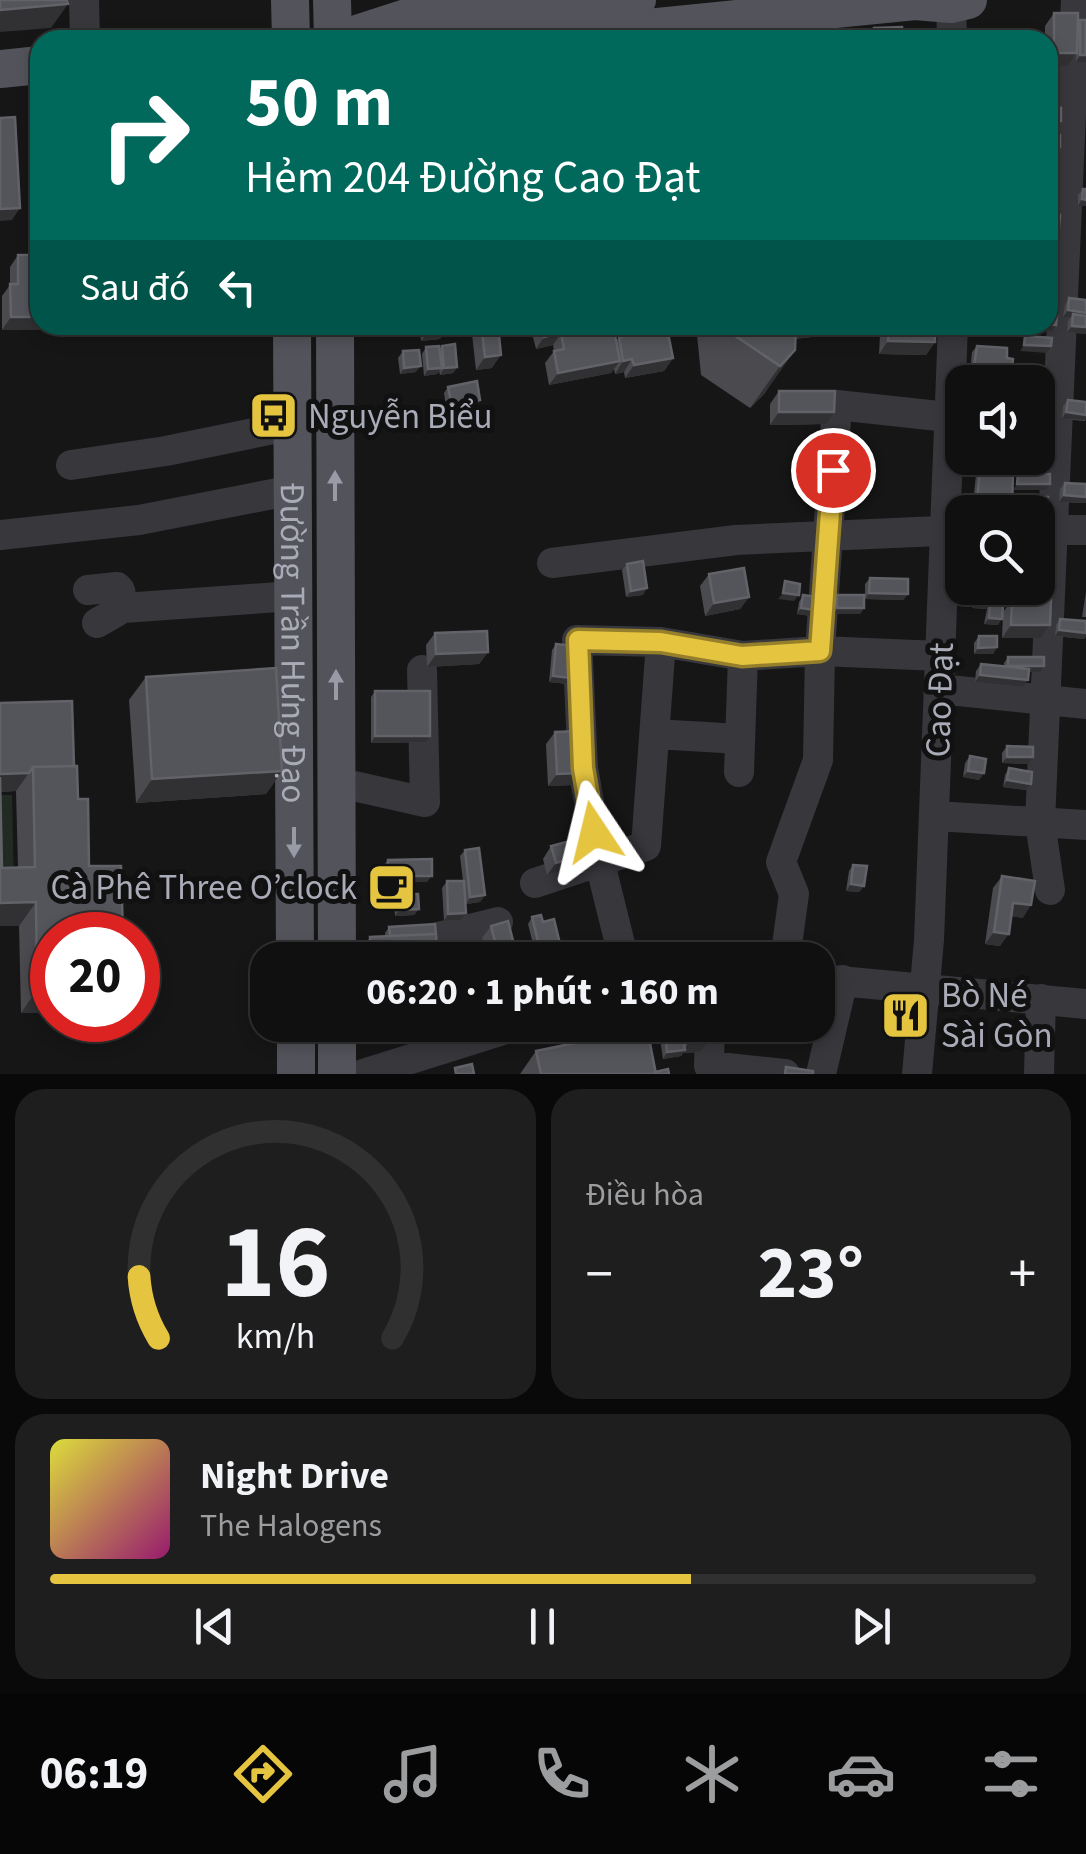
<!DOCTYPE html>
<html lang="vi">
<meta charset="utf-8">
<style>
:root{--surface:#101011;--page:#1e1e1f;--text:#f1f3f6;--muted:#9c9d9f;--line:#303031;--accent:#e5c440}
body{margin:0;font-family:"Source Sans 3",sans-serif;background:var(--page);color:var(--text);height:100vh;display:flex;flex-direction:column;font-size:38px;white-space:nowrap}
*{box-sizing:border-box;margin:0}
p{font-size:32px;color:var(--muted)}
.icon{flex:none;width:55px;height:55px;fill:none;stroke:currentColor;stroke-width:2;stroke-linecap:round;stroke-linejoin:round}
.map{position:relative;height:1074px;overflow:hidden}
.details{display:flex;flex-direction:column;gap:15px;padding:15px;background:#090909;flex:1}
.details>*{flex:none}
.banner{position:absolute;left:30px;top:30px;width:1028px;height:305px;border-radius:30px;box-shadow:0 5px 15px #0003,0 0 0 2px var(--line);background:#00695c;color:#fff;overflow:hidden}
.buttons{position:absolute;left:945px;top:365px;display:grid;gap:20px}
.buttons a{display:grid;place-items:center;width:110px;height:110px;border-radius:20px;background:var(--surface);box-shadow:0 5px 15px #0003,0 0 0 2px var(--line);font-size:50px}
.speed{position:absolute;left:30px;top:912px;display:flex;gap:20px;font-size:50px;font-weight:700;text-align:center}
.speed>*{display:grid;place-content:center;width:130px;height:130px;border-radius:50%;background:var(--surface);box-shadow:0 5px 15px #0003,0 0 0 2px var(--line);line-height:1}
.speed .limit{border:15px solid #d22;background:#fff;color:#111}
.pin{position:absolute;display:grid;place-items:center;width:85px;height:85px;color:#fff;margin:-42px;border:5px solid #fff;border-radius:50%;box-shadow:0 2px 10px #0007}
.me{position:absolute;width:110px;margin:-55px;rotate:350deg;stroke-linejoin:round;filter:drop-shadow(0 0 8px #0008)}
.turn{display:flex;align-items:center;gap:35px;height:210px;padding:0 50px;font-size:45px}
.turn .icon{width:130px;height:130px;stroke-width:2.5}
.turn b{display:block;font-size:70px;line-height:85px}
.then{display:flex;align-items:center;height:95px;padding:0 50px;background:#0003;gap:20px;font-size:38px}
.big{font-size:75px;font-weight:700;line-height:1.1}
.details .widget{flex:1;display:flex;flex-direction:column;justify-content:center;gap:15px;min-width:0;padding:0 35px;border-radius:30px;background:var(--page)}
.details .dial{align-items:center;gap:0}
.dial svg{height:260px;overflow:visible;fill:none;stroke:var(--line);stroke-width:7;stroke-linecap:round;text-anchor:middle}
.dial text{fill:var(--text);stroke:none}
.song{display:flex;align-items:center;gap:30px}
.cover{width:120px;height:120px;border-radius:15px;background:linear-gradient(135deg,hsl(60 70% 55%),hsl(320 70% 35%))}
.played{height:10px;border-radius:5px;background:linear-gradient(90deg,var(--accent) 65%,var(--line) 65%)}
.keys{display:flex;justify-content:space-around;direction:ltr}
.heat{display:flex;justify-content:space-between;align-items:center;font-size:55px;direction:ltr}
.details .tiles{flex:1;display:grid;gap:15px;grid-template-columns:1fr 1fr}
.widget:last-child{grid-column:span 2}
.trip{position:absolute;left:250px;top:942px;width:585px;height:100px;border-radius:30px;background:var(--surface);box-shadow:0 5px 15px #0003,0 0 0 2px var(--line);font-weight:700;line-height:100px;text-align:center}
.tab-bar{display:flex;height:160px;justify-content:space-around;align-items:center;background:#060607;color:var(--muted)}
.tab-bar .icon{width:70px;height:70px}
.tab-bar .current{color:var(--accent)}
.tab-bar b{font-size:45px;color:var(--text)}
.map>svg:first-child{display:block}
</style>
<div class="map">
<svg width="1086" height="1074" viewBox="0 0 1086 1074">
<rect width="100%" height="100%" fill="#161617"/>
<path fill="#222a24" d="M0,795H12L14,887H0Z"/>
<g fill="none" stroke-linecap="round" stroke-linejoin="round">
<path stroke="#37373c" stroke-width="30" d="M84,0L85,40
M951,0L952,40
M71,465L166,451L293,425
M1038,530H1086
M0,535L139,520L293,490
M552,563L736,540L962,530
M88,590L117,587L120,590L123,608
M97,623L123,608L293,596
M939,689L1086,704
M655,734L740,739
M739,772L743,656
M336,782L425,802L422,670
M935,816L1086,825
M535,883L646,846L661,642
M1050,890L1040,822L1076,0
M443,960L438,937L498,922
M624,960L600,863L583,768L577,640L661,642L743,656L820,651L940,656
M785,960L794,894L781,862L818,760L820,651L837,405L948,417
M818,979L1086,1004
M710,1025L709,1066L785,1074
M363,1074L519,1025
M821,1074L843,980
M917,1074L929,940L953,325
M1039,1074L1041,999"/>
<g stroke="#53545b" stroke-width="38">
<path d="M290,0L291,40"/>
<path d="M332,0L333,40"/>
<path d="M338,40L403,19L637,0"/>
<path d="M528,40L915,1L951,4L968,0"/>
<path d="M0,69L40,65"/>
<path id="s1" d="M292,325L295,960"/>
<path d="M335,325L337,960"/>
<path d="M296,1025V1074"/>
<path d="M337,1025V1074"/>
</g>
</g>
<path fill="#4a4a4f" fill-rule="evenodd" d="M1054,13L1078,24L1080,20L1086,62H1076V55L1068,66H1048V40H1045V26Z
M874,28L903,40H870L869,34Z
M1083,189H1086V206H1078V195Z
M18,255L53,330H2V296L10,285V267Z
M1069,298L1086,334L1067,332L1068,321L1070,318L1063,317L1065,305Z
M423,325H444L440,339L421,341L420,330Z
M471,325H498L492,368L476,370Z
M526,325H623L619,331L614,332L616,341L619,337L673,358L664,371L625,378L624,372L615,374L614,369L611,373L549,385L545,363L554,351L553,345L536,349L533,337L539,328L528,332Z
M696,325H836L829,335L795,339L765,393L750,408L701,375Z
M887,325H935V342L926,355L879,354L880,335Z
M442,346L457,367L453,373L440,375L439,371L437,374L424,376L422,354L426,347L440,348Z
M977,346L1008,375H1001L998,382H979L981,374L970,373L972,352Z
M403,351L416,372L400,374L398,358Z
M448,387L480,400L475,407L447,412L444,393Z
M779,391L826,424L770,425V404Z
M1068,400L1086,402L1085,421L1062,419L1063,406Z
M976,458H1014V466L1012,470V502L1016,497L1048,511L1043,517H1038V512H972L976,475L978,472H977V462L979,459H976Z
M1065,483L1086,503L1059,502L1060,489Z
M627,564L643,595L626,597L622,570Z
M709,574L749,597L740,609L705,616L700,586Z
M870,578L908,594L903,600L865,599V584Z
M969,588H987L986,590L1003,607L998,625L984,624L987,609L972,608L973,596L974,593L969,592Z
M1086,592V617H1082Z
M803,595L811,616L797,614L799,602Z
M837,595L864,608L860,614H833V601Z
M1012,600L1050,625L1041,638H1002L1003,612Z
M1060,619L1086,621V636L1084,639L1055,636L1056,625Z
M435,633L488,652L479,664L427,667L426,645Z
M979,636L997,647L993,654H974V643Z
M556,644L572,678L568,684L549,682L552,650Z
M1008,657L1040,672H1029L1023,687L975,682L976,671L981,664L1004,666V663Z
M146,677L282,771L266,794L136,803L129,700Z
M375,691L430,736L426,742L371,743V697Z
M72,701L52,1013H21L19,926H0V703ZM16,791L18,867L2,868L0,792Z
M555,732L573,785L548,786L546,744Z
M1007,746L1033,757L1029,764L1002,763V753Z
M970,756L984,773L979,780L963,777L965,763Z
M1009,768L1031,784L1026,790L1003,787L1005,775Z
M551,846L604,849L595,862L547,875L543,859Z
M465,850L485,895L480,902L466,904L461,920L444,921L442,888L447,881H463L460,856Z
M388,860L427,882H384L383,866Z
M853,865L864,886L859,892L846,891L849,871Z
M1002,876L1023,918L1011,916L1000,946L985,944L993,888Z
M399,894L419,909L414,915L395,916L394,901Z
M532,917L543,922L562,952L558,959L537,960L528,924Z
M491,926L518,960H488L482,938Z
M389,927L428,960H362L361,950L370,937H385V933Z
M658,1025H708L700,1052L683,1053L681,1056L663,1059Z
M536,1051L655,1072L669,1074H520Z"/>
<path fill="#313134" d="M68,4L51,28L0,32V10Z
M1054,53H1077L1068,66H1048V62Z
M1080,55H1086V62H1076Z
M1048,121H1061L1056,127H1048Z
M1048,146L1060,147L1055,153H1048Z
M1082,199L1086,200V206H1078Z
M20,208L12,220L0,221V209Z
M1048,248L1057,249L1053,256L1048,255Z
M1068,310L1086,313V320L1073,314L1070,318L1063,317Z
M11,317H40V325H56L53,330H2Z
M1048,324L1056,325L1052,331L1022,328L1024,325Z
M533,325H541L539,328L528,332Z
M597,325H623L619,331L578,340Z
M779,325H836L829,335L767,342Z
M1072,326L1086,327V334L1067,332Z
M445,333L440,339L421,341L426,335Z
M561,333L553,345L536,349L544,337Z
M888,341L935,342L926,355L879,354Z
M1024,345L1051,346L1047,353L1020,351Z
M795,350L765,393L750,408L780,366Z
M501,355L492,368L476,370L485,357Z
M673,358L664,371L625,378L634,365Z
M632,359L624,372L615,374L623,361Z
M620,361L611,373L549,385L558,373Z
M421,366L416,372L400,374L404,368Z
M974,366L994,368L984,369L981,374L970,373Z
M457,367L453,373L440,375L444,368Z
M442,368L437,374L424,376L428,369Z
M1001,368L1012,369L1008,375L996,374Z
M984,378H1001L998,382H981Z
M480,400L475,407L447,412L452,406Z
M779,412H834L826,424L770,425Z
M1066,412L1086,415V420L1062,419Z
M1038,430H1046L1041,437H1038Z
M1049,457L1045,463H1015L1019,458Z
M981,465L1014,466L1010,473L980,469L977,472Z
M1017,484H1050L1045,490H1013Z
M1064,495L1086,497V503L1059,502Z
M1016,510L1048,511L1043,517H1038V512H1014Z
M647,588L643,595L626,597L631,591Z
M972,588H987L983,594L977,589L974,593L969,592Z
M783,593L799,595L794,601L778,599Z
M869,593L908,594L903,600L865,599Z
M749,597L740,609L705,616L714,603Z
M976,601L1006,603L1001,610L990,604L987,609L972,608Z
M801,608L815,610L811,616L797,614Z
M837,608H864L860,614H833Z
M989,618L1002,619L998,625L984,624Z
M1011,625H1050L1041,638H1002Z
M1059,630L1086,633V636L1084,639L1055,636Z
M997,647L993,654H974L978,648Z
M488,652L479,664L427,667L436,654Z
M1008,666H1044L1040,672H1004Z
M980,675L1028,680L1023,687L975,682Z
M553,676L572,678L568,684L549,682Z
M375,736H430L426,742L371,743Z
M1007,757H1033L1029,764L1002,763Z
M282,771L266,794L136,803L152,779Z
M968,771L984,773L979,780L963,777Z
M29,773L16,791L0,792V774Z
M581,773L573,785L548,786L557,774Z
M1007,780L1031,784L1026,790L1003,787Z
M604,849L595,862L547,875L556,863Z
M388,876H432L427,882H384Z
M851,884L864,886L859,892L846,891Z
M485,895L480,902L466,904L470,897Z
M36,902L19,926H0V903Z
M1013,903L1031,905L1023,918L1005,915Z
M419,909L414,915L395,916L399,910Z
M466,913L461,920L444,921L448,914Z
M994,932L1009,934L1000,946L985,944Z
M437,948L428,960H365L371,951Z
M562,952L558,959L540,960L542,957Z
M52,989V1013H21L37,990Z
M709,1040L700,1052L683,1053L681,1056L663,1059L667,1052L683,1050L690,1041Z"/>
<path fill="#54555a" stroke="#626269" stroke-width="2.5" d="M0,0H67L68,4L0,10Z
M1054,13H1078L1077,53H1054Z
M1080,20H1086V55H1080Z
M902,27L903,40H874V28Z
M869,33V40H803Z
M627,35V40H578Z
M1048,107L1061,108V121H1048Z
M15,117L20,208L0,209V118Z
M1048,134L1060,135V147L1048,146Z
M1083,189H1086V200L1082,199Z
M1048,214L1060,215L1057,249L1048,248Z
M18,255H40V317H11L10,284H18Z
M1069,298L1086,300V313L1068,310Z
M1073,314L1086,316V327L1072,326Z
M1048,315L1057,316L1056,325L1048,324Z
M425,325H444L445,333L426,335Z
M481,325H498L501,355L485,357Z
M542,325H597L587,327L613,325L620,361L558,373L554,351L564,349L561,333L544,337Z
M730,325H796L795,350L780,366L731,333Z
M889,325H935V342L888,341Z
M667,328L673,358L634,365L632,359L623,361L619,337Z
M1025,336L1052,338L1051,346L1024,345Z
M455,344L457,367L444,368L442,346Z
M439,346L442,368L428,369L426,347Z
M977,346L1007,348V358L1013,359L1012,369L1001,368V378H984V369L994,368L974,366Z
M419,350L421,366L404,368L403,351Z
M1012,380L1039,381V395H1038V382H1012Z
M477,381L480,400L452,406L448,387Z
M779,391H835L834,412H779Z
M1068,400L1086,402V415L1066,412Z
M1038,405L1047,406L1046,430H1038Z
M1038,438H1049V457H1038Z
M982,458H1014V466L981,465Z
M980,469L1013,470L1012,512L976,510Z
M1018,474H1050V484H1017Z
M1065,483L1086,484V497L1064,495Z
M1016,497H1048V511L1016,510Z
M1038,548H1043L1042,569H1038Z
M643,561L647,588L631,591L627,564Z
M744,568L749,597L714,603L709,574Z
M870,578L908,579V594L869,593Z
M785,581L800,584L799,595L783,593Z
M977,589L1006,591V603L976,601Z
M803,595L817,597L815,610L801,608Z
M837,595H864V608H837Z
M1012,600H1051L1050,625H1011Z
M990,604L1003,606L1002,619L989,618Z
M1060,619L1086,621V633L1059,630Z
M487,631L488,652L436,654L435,633Z
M979,636H997V647L978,648Z
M556,644L575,646L572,678L553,676Z
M1008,657H1044V666H1008Z
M981,664L1029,669L1028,680L980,675Z
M276,668L282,771L152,779L146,677Z
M375,691H430V736H375Z
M72,701L74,766L33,767L29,773L0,774V703Z
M580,731L581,773L557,774L555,732Z
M1007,746L1033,747V757H1007Z
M970,756L986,759L984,773L968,771Z
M77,766L78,799H88L89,866H121L123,935H52V989L37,990L36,902L0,903V777L2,868L35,867L33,767Z
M1009,768L1032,772L1031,784L1007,780Z
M599,833L604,849L556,863L551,846Z
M479,848L485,895L470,897L465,850Z
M432,859V876H388V860Z
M853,865L867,866L864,886L851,884Z
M1002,876L1035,881L1031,905L1013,903L1009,934L994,932Z
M447,881H464L466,913L448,914Z
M399,894H418L419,909L399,910Z
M541,915L543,922L554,919L562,952L542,957L532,917Z
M508,921L518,960H500L491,926Z
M435,924L436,934L390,936L389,927Z
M436,934L437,948L371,951L370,937Z
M664,1025H682L685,1050L667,1052Z
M689,1025H708L709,1040L690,1041Z
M647,1028L656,1074H541L536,1051Z
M472,1064L474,1074H456L455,1068Z
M786,1067L813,1071V1074H785Z
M668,1069L669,1074H656L655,1072Z"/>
<defs><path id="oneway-solid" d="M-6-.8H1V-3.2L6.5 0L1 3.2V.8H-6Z" transform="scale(2.5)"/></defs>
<g fill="#989aa5">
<use href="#oneway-solid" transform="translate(335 486) rotate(-90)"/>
<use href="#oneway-solid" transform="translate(336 685) rotate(-90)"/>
<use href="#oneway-solid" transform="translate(294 842) rotate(90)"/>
</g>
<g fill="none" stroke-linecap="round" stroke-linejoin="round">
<defs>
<path id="route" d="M594,832L583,768L578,640L661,642L742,656L820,651L833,470"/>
</defs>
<use href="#route" stroke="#957f2a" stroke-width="25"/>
<use href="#route" stroke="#e5c440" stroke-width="18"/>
</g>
<defs>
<symbol id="bus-square" viewBox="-11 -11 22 22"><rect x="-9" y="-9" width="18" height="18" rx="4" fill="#e5c440" stroke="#111112"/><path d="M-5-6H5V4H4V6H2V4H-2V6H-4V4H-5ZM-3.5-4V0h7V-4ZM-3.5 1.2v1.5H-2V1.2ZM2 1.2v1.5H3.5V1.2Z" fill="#111"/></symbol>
<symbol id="cafe-square" viewBox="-11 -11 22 22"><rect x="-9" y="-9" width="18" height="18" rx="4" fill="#e5c440" stroke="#111112"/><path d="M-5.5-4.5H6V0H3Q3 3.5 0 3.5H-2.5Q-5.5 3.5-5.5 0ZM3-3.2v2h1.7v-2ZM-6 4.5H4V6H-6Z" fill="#111"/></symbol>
<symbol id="restaurant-square" viewBox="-11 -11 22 22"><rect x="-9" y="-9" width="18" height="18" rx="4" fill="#e5c440" stroke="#111112"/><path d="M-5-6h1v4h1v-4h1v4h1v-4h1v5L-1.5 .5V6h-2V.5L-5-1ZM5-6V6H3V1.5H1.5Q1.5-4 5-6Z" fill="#111"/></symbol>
</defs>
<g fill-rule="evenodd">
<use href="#bus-square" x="246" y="388" width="55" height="55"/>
<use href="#cafe-square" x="364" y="860" width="55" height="55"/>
<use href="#restaurant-square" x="878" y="988" width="55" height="55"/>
</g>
<g text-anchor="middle" stroke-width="10" stroke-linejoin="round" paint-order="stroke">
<g font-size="35" fill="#a9abb7" stroke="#111112" text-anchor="start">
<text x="308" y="428">Nguyễn Biểu</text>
<text x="357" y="899" text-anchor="end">Cà Phê Three O’clock</text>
<text x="941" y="1007">Bò Né<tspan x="941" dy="40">Sài Gòn</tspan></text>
</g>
<g font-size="35" fill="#a9abb7" stroke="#111112">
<text dy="12" stroke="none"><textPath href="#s1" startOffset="318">Đường Trần Hưng Đạo</textPath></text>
<text transform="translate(939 700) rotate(-88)" y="12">Cao Đạt</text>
</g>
</g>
</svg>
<div class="buttons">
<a><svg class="icon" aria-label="sound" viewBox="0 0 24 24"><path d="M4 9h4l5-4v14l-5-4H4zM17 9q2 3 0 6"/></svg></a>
<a><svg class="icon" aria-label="search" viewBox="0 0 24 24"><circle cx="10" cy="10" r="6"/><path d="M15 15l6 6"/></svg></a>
</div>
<div class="speed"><div class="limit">20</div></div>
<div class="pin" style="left:833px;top:470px;background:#d93025"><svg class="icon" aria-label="arrive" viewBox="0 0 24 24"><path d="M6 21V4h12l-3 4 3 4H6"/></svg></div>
<svg class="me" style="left:594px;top:832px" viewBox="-20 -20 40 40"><path d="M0-17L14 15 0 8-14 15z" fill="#e5c440" stroke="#fff" stroke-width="4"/></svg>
<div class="trip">06:20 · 1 phút · 160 m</div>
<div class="banner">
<div class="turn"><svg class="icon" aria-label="right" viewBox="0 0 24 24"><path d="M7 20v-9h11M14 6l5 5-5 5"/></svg><div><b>50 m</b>Hẻm 204 Đường Cao Đạt</div></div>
<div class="then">Sau đó<svg class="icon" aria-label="left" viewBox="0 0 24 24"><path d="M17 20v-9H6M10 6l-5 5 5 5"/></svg></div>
</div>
</div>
<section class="details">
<div class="tiles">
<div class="widget dial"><svg viewBox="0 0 100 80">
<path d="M14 69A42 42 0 1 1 86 69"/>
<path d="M14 69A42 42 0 0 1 8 50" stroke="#e5c440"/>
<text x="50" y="56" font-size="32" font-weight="700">16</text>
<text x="50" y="72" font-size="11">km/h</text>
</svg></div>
<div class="widget"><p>Điều hòa</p>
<div class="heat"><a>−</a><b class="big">23°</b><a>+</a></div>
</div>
<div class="widget">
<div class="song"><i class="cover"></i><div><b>Night Drive</b><p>The Halogens</p></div></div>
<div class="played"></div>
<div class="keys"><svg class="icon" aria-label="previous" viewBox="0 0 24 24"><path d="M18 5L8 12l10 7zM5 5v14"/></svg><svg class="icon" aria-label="pause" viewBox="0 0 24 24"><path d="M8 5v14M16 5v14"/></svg><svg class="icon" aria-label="next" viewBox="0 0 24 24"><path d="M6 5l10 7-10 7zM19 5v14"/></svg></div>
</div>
</div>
</section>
<nav class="tab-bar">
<b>06:19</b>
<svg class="icon current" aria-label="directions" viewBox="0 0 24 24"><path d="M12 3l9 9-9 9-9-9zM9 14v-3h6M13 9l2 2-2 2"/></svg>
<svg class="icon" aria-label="music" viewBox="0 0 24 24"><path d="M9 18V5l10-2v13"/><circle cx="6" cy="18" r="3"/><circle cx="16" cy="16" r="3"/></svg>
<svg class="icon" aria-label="phone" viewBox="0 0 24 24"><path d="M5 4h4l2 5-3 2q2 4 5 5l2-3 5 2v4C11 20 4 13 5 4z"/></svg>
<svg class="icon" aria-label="climate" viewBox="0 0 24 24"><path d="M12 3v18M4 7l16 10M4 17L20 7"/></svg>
<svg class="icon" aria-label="car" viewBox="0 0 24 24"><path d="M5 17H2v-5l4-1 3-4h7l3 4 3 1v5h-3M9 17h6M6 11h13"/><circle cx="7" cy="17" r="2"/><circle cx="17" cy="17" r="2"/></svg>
<svg class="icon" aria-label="filters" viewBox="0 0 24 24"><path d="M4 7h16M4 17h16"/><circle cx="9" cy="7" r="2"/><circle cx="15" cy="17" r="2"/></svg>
</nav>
